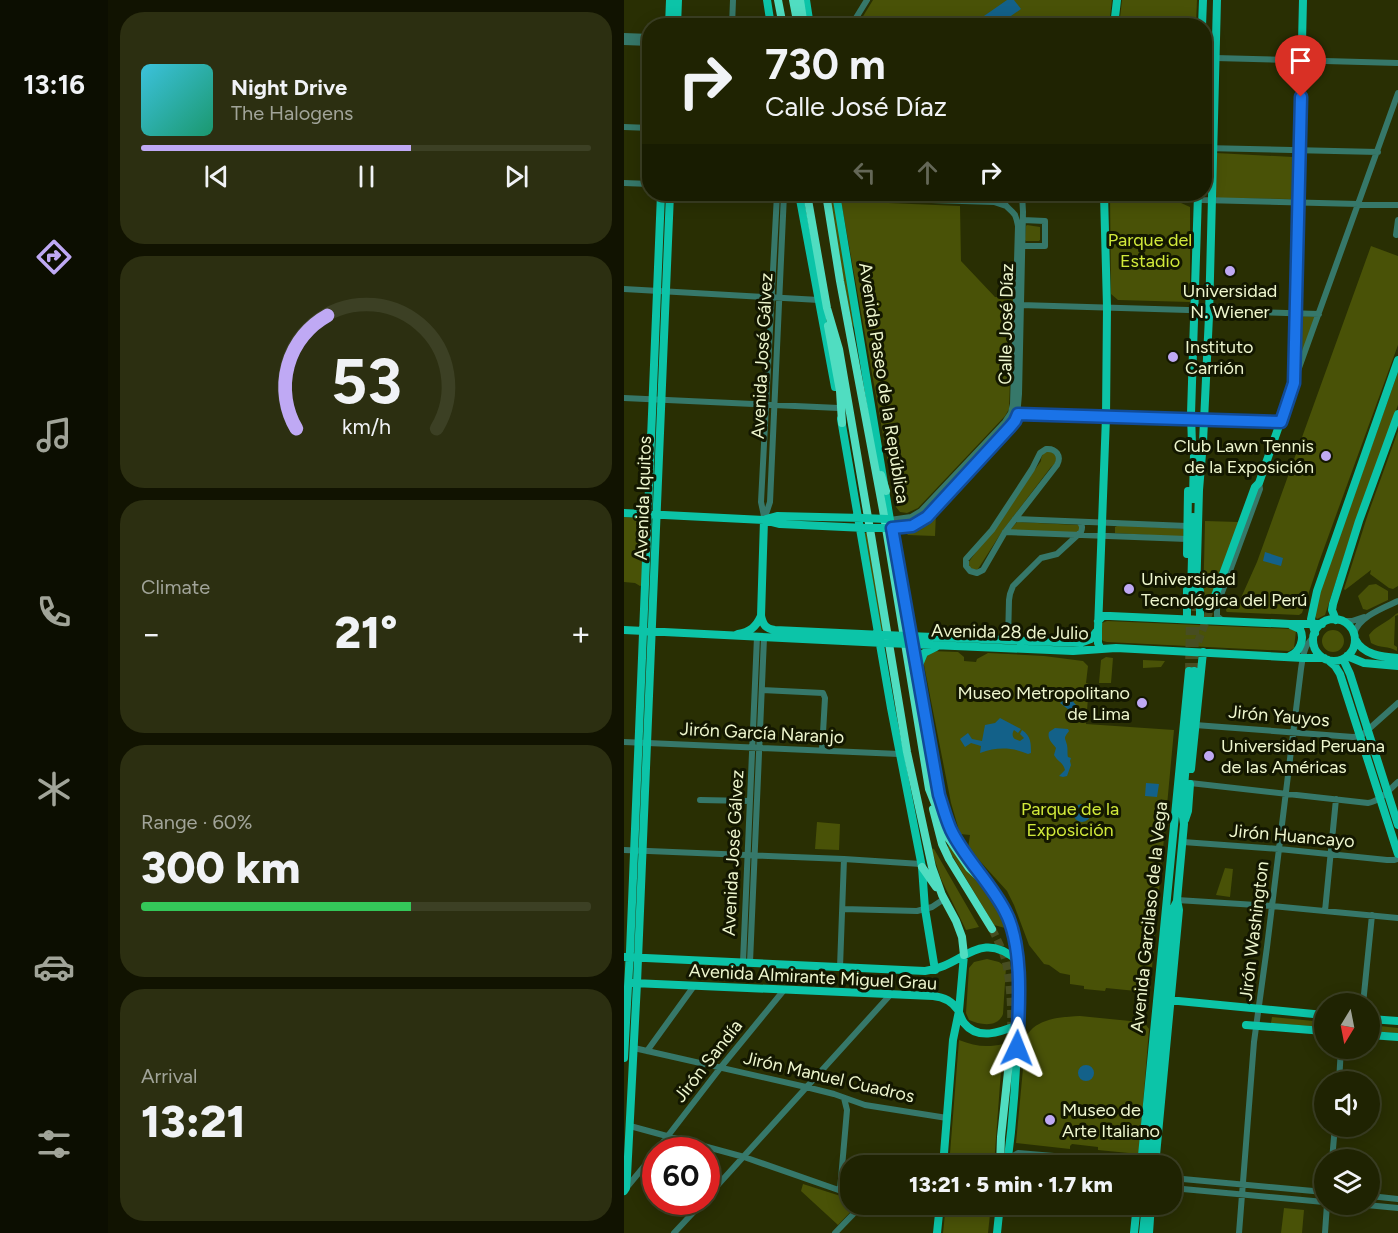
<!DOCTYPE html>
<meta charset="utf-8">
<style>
:root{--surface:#1f2302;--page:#2c2f11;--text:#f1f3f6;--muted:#a1a499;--line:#3c4024;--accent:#bfa9f4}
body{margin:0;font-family:Figtree,sans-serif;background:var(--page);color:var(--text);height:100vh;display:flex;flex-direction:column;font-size:22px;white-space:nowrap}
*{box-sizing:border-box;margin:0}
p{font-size:20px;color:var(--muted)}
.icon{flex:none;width:33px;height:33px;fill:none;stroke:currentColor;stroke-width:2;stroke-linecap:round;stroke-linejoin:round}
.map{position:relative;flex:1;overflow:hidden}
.drawer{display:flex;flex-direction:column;gap:12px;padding:12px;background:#111301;width:516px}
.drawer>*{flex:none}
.banner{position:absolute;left:18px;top:18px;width:570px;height:183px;border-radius:24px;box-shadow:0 3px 15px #0003,0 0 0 2px var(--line);background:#1f2302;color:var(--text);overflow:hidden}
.needle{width:39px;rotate:190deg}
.buttons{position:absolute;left:690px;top:993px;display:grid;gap:12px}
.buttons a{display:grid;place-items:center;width:66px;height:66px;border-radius:50%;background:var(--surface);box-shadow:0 3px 15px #0003,0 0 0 2px var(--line);font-size:30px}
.speed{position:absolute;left:18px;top:1137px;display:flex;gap:12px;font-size:30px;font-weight:700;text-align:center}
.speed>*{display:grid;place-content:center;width:78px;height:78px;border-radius:50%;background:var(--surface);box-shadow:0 3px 15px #0003,0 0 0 2px var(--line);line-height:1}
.speed .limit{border:9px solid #d22;background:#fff;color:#111}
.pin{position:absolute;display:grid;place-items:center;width:51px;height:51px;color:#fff;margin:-62px -26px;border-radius:50% 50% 50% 0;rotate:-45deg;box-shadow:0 0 6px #0007}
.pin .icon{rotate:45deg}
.me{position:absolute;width:66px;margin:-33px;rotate:2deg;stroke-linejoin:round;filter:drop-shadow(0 0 4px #0008)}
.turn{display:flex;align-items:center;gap:21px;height:126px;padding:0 24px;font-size:27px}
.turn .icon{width:78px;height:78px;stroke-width:2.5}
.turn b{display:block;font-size:42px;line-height:51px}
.lanes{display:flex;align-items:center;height:57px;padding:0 24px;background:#0003;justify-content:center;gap:30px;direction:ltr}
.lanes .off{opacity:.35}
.big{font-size:45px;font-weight:800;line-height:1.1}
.drawer .card{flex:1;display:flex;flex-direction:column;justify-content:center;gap:9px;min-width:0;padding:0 21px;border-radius:24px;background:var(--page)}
.drawer .dial{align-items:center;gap:0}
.dial svg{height:156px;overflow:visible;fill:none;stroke:var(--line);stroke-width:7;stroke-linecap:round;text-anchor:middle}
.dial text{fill:var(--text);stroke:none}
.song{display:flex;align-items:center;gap:18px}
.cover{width:72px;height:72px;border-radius:9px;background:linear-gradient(135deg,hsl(190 70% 55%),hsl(160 70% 35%))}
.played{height:6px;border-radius:3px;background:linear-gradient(90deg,var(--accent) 60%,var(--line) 60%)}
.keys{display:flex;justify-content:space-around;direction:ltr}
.heat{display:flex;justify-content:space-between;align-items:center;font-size:33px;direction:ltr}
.charge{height:9px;border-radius:4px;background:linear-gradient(90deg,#34c759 60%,var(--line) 0)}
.trip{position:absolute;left:216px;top:1155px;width:342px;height:60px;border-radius:24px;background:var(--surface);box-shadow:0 3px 15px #0003,0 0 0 2px var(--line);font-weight:800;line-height:60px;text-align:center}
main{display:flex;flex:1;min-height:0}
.tabs{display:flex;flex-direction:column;width:108px;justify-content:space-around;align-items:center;background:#0c0e01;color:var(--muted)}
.tabs .icon{width:42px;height:42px}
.tabs .on{color:var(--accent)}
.tabs b{font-size:27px;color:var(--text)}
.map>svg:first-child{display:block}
</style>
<main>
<nav class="tabs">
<b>13:16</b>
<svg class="icon on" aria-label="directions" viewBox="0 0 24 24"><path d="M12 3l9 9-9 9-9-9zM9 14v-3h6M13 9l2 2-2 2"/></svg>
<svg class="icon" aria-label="music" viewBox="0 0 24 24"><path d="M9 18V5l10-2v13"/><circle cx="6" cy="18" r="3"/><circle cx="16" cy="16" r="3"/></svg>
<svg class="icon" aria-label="phone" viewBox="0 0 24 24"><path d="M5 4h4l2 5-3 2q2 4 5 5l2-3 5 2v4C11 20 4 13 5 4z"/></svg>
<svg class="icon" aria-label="climate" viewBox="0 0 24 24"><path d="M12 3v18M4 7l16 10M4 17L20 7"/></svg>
<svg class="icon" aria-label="car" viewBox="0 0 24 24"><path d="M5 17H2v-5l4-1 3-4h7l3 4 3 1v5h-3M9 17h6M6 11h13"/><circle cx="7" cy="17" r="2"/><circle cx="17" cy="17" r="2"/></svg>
<svg class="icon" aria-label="filters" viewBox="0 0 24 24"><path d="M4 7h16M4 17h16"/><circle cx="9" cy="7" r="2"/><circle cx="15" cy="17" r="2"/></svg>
</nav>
<section class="drawer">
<div class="card">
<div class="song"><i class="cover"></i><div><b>Night Drive</b><p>The Halogens</p></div></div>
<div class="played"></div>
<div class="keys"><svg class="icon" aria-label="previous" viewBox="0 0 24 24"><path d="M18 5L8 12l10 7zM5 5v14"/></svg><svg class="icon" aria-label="pause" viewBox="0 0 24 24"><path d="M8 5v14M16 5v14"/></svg><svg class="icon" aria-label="next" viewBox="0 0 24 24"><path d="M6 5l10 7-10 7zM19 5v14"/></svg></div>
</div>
<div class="card dial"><svg viewBox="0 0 100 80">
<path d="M14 69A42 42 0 1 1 86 69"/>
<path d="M14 69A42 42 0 0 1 30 11" stroke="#bfa9f4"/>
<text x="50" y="56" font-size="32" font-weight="700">53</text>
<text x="50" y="72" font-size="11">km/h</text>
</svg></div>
<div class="card"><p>Climate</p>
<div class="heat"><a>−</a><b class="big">21°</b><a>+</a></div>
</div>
<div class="card"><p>Range · 60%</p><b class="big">300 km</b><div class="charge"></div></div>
<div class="card"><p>Arrival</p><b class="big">13:21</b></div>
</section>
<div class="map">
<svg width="774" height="1233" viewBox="0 0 774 1233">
<rect width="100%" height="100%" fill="#292f03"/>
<path fill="#495207" d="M249,0H488L485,25L233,26Z
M498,0H573L572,25L495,26Z
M592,153L669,157L670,158L669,198L667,199L592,198Z
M205,194H208V196L211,197L231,329L227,322Z
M486,194H537L566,207V302L494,300L487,294Z
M217,201L336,206L337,261L371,297L389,298L385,409L381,416L294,508L283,513L276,512L272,507Z
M403,225L416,227V240L415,241H402L401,240L402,226Z
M747,246L774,256V345L695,562L678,613L675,615L603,612L602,611L605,596L616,600L633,562Z
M675,316L691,317L679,350L677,351L675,350Z
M774,372V405L734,514L701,615L693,619L691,616L690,609Z
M774,431V586L769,589L765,588L746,574L747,570L721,590L720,589L744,514Z
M426,451L433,456L431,464L427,467L379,530L354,569L352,570L345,568L344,563L417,461C417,454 420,452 426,451Z
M312,513L311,536L283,535L284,534L300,525Z
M0,517L18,518L22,520L19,585L16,586L11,583L0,582Z
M581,521L615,522L584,607L579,606Z
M393,522L454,525L457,529L453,533L386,530Z
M495,525L560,529L559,537L491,533V527Z
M239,533H244L260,630H256Z
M752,584L764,591V600L743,610L739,609L734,596L745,585Z
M774,613V615L771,616V619L770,645L773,647V651C765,646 755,648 747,643L745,635C751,627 759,624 766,619C769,617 771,614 774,613Z
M483,621L667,629L672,631L670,648L665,651L483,642L479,641L477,638L478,623Z
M698 641a11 11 0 1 1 22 0a11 11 0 1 1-22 0Z
M307,651L334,652L340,657V661L352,662L353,659L364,653L420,656L459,661L464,666L462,683L465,684L462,724L550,730L526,989L522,992L482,988L481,991L460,989V986L446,984V975L436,973L425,965L420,964L405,945L390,905L383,891L344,848L346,835L336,834L327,803L299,660Z
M482,657L489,658L487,683H475L477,660Z
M519,660L541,661L537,667L519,668Z
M193,822L216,824L215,850L191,849Z
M325,846C345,875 370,894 381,928L370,925L323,847Z
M307,848L310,849L355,927L342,930L317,879Z
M601,868L609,869L606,897L592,895Z
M363,959L375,962L382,967L379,1014C374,1028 356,1025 345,1020L342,1013L345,968L350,962Z
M456,1016L516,1022L522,1025L525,1029L515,1154L474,1150V1147L448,1144L446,1146V1149L392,1143L402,1037C412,1018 437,1017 456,1016Z
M648,1017L700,1022V1027L647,1023Z
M746,1025L774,1028V1033L746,1031Z
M335,1040C350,1046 363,1048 379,1044L370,1165L325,1166Z
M398,1157L434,1160L440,1162V1165L398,1161Z
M179,1184L226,1199V1204L232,1205V1206L214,1225L177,1191Z
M322,1204L367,1205L364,1233H319Z
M660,1208L680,1210L678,1233H657Z"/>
<path fill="#136189" d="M383,0H390L397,9L374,25H347Z
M641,552L659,558L657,566L639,561Z
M447,699L452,705L454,710L448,714H444L445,710L436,703L439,700L441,702Z
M376,718L397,729L394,733L390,730C388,733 388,737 391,739L396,741L400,738L396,734L398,730C407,736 407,743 407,753L404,754C387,747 373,747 356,753L357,746L347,743L341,747L336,739L344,733L348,739L358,741L361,725L371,723Z
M431,728L444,729L445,731C439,739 441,737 443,745C444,749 443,754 444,757L447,758L446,761L447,765L443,776L439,777L435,776L441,770C439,762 434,762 430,755L432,748C428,743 423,739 425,732Z
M522,783L535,784L533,797L521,796Z
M449 813a9 9 0 1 1 18 0a9 9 0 1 1-18 0Z
M454 1073a8 8 0 1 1 16 0a8 8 0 1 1-16 0Z"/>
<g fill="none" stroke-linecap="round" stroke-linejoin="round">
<path stroke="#474d21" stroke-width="6" stroke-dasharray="6 3" stroke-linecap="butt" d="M442,1157L463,1159"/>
<path stroke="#474d21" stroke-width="8" stroke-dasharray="8 4" stroke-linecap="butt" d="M574,642L587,607
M565,671L566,613
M570,671L572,597"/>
<path stroke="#474d21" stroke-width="8" stroke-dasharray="8 4" stroke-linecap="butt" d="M368,929C374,941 381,954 383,968C388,996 388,1026 386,1053"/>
<path stroke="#36786a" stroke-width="6" d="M108,26L109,0
M227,26L243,0
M0,36L26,37
M0,42L26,43
M591,58L774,63
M0,127L26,128
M580,148L754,152
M0,183L26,184
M554,194L579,200L774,205
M213,197L370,202L382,206
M772,235L774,220
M398,246H421V221L399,220
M0,289L195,300
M396,305L695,314
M671,379L774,93
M0,398L215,408
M391,414L657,421
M422,449C432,448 438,456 433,465L381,532L359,570L353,573L346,571L342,566V559L368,530L408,469L416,453Z
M140,516L137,502L153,194
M391,519L563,526
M140,520L146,502L160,194
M266,520L287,517L297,511L381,422L387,413L389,404L394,226C393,221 393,220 391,215C385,206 375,206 384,194
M268,528L288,526L303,517L393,417L395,394L399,212L398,194
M381,532L563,539
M598,620L593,616V606L636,489L635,483
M716,621H728L740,617
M730,634C734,617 759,608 774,601
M384,640L385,600L386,594L389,586L417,558L433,554L457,532C459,527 458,525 455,522
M138,690L199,693L201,698L198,750
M571,725L729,737L737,736L774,703
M0,742L275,754
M566,783L744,803C756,801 765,790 774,782
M76,800L126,801
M559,842L655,849L763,860H770L774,859
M0,850L220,859L297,864
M553,900L648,906L774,918
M219,909L293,911L308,907L320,899
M701,911L712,799
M119,962L133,637
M126,962L140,638
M216,967L220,859
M739,1004L748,915
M10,1048L182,1087L210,1094L241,1105L323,1118
M23,1051L70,986
M715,1082L717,1048
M6,1126L120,1157L226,1194
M33,1150L97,1067L160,990
M384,1159L394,1153L442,1157
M463,1159L486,1160L502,1166
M708,1160L711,1126
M548,1178L700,1192
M3,1187L32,1152
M548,1188L700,1202
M216,1190L223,1110L220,1098
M746,1196L774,1199
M82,1198L267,994
M289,1204L316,1207
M732,1204L774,1208
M50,1233L79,1202
M211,1233L239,1204
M615,1233L630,1042L643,947L677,669C679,656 680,645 690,637
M701,1233L703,1204"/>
<path stroke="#0cc4a8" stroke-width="8" d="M143,0L147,26
M182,0L186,26
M45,26L46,0
M53,26L54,0
M490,26L493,0
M578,26L579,0
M175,194L211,387
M212,194L266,520L315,795L327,830L337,847L360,878
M217,419L267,708L298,867L301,909L311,970
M569,499L570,454L568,445L567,414L574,194
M0,513L140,520L156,524L241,528
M142,519L153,516L239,518
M140,520L137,616C139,624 141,629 151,630L259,635
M563,554L564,491
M563,590V619
M567,596L569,517
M572,597L575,490L579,442L585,316L593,0
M587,607L631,487L635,483L670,383L679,0
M689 640a21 21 0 1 1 42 0a21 21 0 1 1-42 0Z
M576,620V591
M712,620L708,610L709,604L735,521L774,414
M474,621L479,616H486L666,624H698
M0,630L260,643
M691,633L687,619L693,591L774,360
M114,634C126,632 132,627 137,616
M285,636L456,643L467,639L472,632
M731,639C739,655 758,657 774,658
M285,644L449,651L492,648L679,658H700
M476,648L474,643V629L482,417L483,307L480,194
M666,656C676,652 681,639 676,629L667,625
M723,656L740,663L774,666
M719,659L726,674L774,825
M704,660L711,666L716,674L774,854
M295,665L300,653L312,647
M567,769L579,652
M561,820L564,811L566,784
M0,957L301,971C339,967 355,927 394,961C395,1029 392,1098 383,1166
M9,983L309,996C319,997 328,1001 334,1010C336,1014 337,1019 340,1023C354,1041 377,1032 394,1025
M544,1000L700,1015
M746,1019L774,1021
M622,1025L700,1031
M746,1035L774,1037
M0,1058L6,951L37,194
M319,1166L329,1040L335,1011L340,955
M517,1166L565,671
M525,1166L549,909L553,901
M531,1166L555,910L553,900L560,824L558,810L570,671
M0,1191L2,1188L3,1176L13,983L46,194
M313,1233L316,1204
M373,1233L376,1204
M510,1233L513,1204
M519,1233L522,1204
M525,1233L527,1204"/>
<path stroke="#50ddc1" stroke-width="8" d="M154,0L159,26
M169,0L174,26
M176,0L180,26
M183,194L203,308L215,349L247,535L283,752L308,867L318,895L332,921L338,937L340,955
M202,194L216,281L259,510L305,789L325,839L345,868L366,887L372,895L382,912L392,939L394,961
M204,326L216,391L218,423
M257,475L262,491
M309,809L318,844L325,859L368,929
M298,867L312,887
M376,1166L377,1137L386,1053"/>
<path stroke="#0cc4a8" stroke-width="8" d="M239,518L263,519
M241,528H264
M260,635L284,636
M261,643L285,644"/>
</g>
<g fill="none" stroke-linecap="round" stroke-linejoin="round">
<defs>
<path id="route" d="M393,1048C395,1008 400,946 381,911C366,882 341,859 327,830C322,819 319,807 315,795L268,528L288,526L303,517L386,427L391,421L394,414L657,422L670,383L677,97"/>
</defs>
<use href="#route" stroke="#114b97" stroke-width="15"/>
<use href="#route" stroke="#1a73e8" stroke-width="10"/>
</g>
<g fill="#bfa9f4" stroke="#131700" stroke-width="2">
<circle cx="606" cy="271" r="6"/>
<circle cx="549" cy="357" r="6"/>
<circle cx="702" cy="456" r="6"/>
<circle cx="505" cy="589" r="6"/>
<circle cx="518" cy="703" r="6"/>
<circle cx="585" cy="756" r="6"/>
<circle cx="426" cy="1120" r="6"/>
</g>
<g text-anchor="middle" stroke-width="6" stroke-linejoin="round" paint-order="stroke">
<g font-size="18" fill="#d2ea3a" stroke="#131700">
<text x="526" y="246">Parque del<tspan x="526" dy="21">Estadio</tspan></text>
<text x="446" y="815">Parque de la<tspan x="446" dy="21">Exposición</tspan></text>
</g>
<g font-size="18" fill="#eef6ce" stroke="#131700" text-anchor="start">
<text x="606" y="297" text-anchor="middle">Universidad<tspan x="606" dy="21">N. Wiener</tspan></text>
<text x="561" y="353">Instituto<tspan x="561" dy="21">Carrión</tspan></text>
<text x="690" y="452" text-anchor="end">Club Lawn Tennis<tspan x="690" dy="21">de la Exposición</tspan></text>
<text x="517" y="585">Universidad<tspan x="517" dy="21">Tecnológica del Perú</tspan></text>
<text x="506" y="699" text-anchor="end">Museo Metropolitano<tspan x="506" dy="21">de Lima</tspan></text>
<text x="597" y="752">Universidad Peruana<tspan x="597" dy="21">de las Américas</tspan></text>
<text x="438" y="1116">Museo de<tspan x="438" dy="21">Arte Italiano</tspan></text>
</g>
<g font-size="18" fill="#eef6ce" stroke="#131700">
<text transform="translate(382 324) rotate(-89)" y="6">Calle José Díaz</text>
<text transform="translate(138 356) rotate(-87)" y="6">Avenida José Gálvez</text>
<text transform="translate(260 383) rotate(81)" y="6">Avenida Paseo de la República</text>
<text transform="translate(19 498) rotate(-88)" y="6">Avenida Iquitos</text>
<text transform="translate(386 632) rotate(1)" y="6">Avenida 28 de Julio</text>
<text transform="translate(655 716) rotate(5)" y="6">Jirón Yauyos</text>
<text transform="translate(138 733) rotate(3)" y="6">Jirón García Naranjo</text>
<text transform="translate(668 836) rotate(5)" y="6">Jirón Huancayo</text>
<text transform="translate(109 853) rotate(-87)" y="6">Avenida José Gálvez</text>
<text transform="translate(525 917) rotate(-84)" y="6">Avenida Garcilaso de la Vega</text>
<text transform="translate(630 931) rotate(-83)" y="6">Jirón Washington</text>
<text transform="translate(189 977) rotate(3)" y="6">Avenida Almirante Miguel Grau</text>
<text transform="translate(84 1061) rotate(-52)" y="6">Jirón Sandía</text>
<text transform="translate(205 1077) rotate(13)" y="6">Jirón Manuel Cuadros</text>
</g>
</g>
</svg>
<div class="buttons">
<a><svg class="needle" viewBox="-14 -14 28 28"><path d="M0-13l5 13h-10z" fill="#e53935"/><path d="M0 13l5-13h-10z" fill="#a1a499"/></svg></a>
<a><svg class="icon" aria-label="sound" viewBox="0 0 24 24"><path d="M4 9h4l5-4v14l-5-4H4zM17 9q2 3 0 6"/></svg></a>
<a><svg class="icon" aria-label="layers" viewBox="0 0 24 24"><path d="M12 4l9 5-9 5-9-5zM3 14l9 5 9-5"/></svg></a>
</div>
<div class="speed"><div class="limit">60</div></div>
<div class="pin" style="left:677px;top:97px;background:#d93025"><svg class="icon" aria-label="arrive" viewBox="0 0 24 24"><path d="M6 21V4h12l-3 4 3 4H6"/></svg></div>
<svg class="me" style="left:393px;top:1048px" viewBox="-20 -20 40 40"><path d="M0-17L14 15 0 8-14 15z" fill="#1a73e8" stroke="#fff" stroke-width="4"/></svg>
<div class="trip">13:21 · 5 min · 1.7 km</div>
<div class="banner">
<div class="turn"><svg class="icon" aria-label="right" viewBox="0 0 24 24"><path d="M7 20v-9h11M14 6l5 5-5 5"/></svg><div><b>730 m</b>Calle José Díaz</div></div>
<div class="lanes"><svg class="icon off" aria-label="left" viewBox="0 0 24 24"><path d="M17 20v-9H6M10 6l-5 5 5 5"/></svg><svg class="icon off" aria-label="ahead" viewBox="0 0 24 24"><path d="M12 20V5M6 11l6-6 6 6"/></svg><svg class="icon" aria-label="right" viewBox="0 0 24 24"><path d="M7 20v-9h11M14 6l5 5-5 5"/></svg></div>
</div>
</div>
</main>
